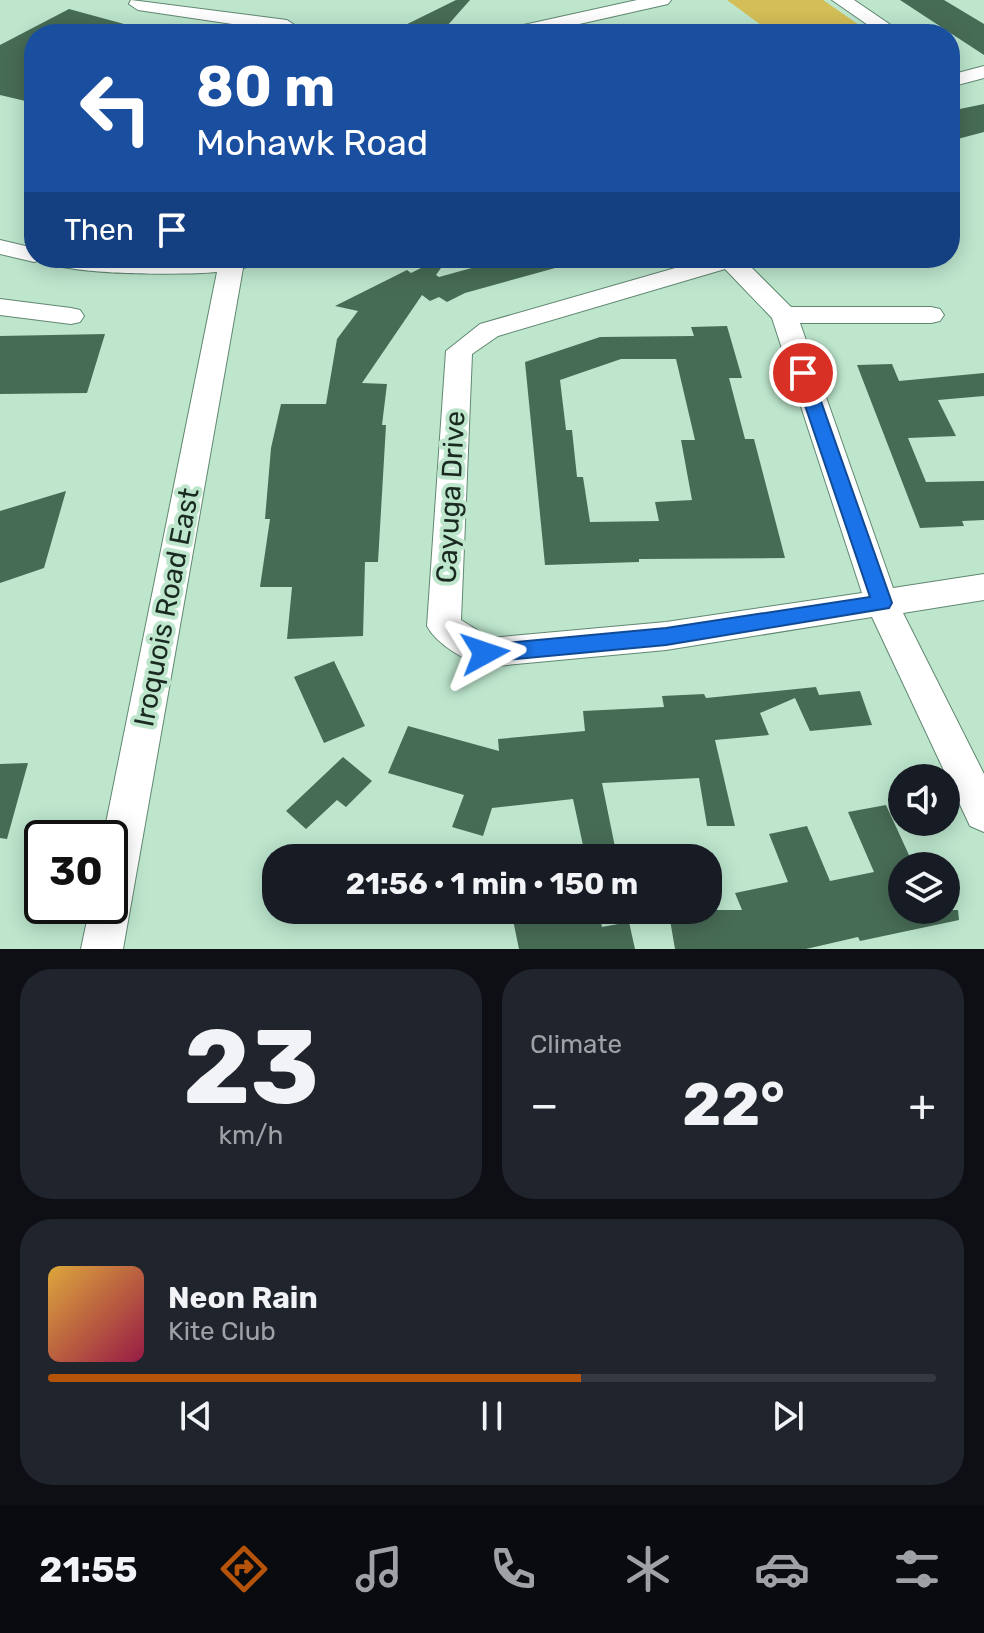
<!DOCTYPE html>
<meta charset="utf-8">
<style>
:root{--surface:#171b24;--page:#20242c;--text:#f1f3f6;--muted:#9ea1a6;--line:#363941;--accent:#b45309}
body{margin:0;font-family:Rubik,sans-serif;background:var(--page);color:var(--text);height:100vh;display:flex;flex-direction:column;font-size:30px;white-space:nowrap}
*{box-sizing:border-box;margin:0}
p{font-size:26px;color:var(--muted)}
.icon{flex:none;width:44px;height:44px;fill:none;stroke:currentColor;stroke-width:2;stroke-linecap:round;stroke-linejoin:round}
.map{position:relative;height:949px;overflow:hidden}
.side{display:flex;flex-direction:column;gap:20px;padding:20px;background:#0d0f14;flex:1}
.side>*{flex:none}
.banner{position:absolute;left:24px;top:24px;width:936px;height:244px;border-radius:32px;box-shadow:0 4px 20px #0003;background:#1a4fa0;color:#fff;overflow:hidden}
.tools{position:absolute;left:888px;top:764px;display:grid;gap:16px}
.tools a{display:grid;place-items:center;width:72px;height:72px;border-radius:50%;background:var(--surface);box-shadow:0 4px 20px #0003;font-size:40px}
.speed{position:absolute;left:24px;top:820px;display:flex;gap:16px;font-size:40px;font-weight:700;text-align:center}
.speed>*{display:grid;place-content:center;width:104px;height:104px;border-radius:50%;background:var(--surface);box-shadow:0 4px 20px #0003;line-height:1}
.speed .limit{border:4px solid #111;border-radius:12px;background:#fff;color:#111}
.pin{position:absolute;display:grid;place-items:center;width:68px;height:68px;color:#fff;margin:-34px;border:4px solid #fff;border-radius:50%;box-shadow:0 2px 8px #0007}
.me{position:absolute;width:88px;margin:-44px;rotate:85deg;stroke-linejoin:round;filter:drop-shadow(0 0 6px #0008)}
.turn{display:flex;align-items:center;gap:28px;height:168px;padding:0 40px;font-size:36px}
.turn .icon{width:104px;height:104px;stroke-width:2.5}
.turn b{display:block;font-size:56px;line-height:68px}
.then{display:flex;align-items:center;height:76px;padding:0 40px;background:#0003;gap:16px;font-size:30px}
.big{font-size:60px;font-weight:700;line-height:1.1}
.side .tile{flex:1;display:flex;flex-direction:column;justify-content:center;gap:12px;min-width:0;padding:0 28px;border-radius:32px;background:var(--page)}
.side .dial{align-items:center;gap:0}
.dial b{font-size:104px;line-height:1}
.song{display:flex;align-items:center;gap:24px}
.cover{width:96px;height:96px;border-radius:12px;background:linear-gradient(135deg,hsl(40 70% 55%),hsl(340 70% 35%))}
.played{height:8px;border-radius:4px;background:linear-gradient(90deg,var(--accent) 60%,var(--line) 60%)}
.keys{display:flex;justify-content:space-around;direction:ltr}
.heat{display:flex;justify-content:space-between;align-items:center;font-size:44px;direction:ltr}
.side .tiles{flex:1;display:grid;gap:20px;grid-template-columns:1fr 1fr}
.tile:last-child{grid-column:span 2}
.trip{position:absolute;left:262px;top:844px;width:460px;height:80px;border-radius:32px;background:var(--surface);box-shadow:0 4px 20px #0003;font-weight:700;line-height:80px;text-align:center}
.tab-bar{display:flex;height:128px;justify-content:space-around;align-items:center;background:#090b0e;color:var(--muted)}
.tab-bar .icon{width:56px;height:56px}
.tab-bar .on{color:var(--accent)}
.tab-bar b{font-size:36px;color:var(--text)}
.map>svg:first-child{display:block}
</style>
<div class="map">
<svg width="984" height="949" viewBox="0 0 984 949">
<rect width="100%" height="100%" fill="#bde6cd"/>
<path fill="#d3be57" d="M727,0H823L872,34H773Z"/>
<path fill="#476c56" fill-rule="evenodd" d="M456,0H470L440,34H387Z
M900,0H944L984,24V55Z
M69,9L135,27V34H34V103L0,95V45Z
M984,104V132L950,141V111Z
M441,258H448L436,275L439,277L486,264L482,258H565L566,265L465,293L447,302L439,297L430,301L422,295L362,383L387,384L382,425H386L378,562H365L363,636L287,639L292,587H260L270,519H265L271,448L281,404H326L337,339L358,311L335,306L407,270L411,273Z
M727,326L742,378H729L745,439H754L785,558L639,559V562L545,565L525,362L600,337L694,336L691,327ZM621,359H676L695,440H681L692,500L655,502L659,521L590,522L583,477H577L572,430H566L560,380Z
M105,334L87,393L0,394V336Z
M892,364L899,381L984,373V396L938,400L956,436L908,438L926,482L984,481V520L962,521L964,526L920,528L857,365Z
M66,491L44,568L0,583V511Z
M334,661L365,726L324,743L294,677Z
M816,687L819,695L860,691L872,725L810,731L795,698L760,713L769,735L715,740L735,826H707L699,778L602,783L615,847L584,850L573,799L492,808L483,836L452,827L464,795L388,773L408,726L499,751L498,739L585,731L583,711L664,707L662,696L704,694L706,698Z
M343,757L372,781L346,807L337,800L306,829L286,811Z
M28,763L7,839L0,838V764Z
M886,805L914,866H902V910H958L959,920L860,941L858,937L806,949H675L669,914L686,910H742L735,893L788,882L769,834L807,826L830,881L874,872L848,812Z
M566,910H598L602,927L629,922L635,949H519L513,920Z"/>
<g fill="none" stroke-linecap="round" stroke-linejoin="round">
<defs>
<path id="minor" d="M131,0L287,20L296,26L287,32L138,10L129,4Z
M637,0H671L668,4L535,34H500L510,28Z
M832,0H854L904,34H881Z
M984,66V78L950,87V75Z
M0,240L34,248V258H266L263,263L243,268L123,949H81L90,906H110V838H103L217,272C189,275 59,276 43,259L34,262L0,254Z
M710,258H742L791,307H931L940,309L944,315L940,321L931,323H800L893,588L984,574V600L903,613L984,774V832L970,826L872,617L666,650L485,667C465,660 437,645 427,626L446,351L480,324ZM725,269L772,318L862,593L666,622L490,638L461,620L472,354L498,336Z
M0,299L71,308L80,310L84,316L80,322L71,324L0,315Z"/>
</defs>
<use href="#minor" stroke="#618771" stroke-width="2"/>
<use href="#minor" fill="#fff" fill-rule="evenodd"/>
</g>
<path fill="#1a73e8" stroke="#114b97" stroke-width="2" d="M803,368L811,373L892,603L889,608L666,645L485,662L477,659L474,653L477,647L485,645L666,628L870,597L794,373Z"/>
<g text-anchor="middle" stroke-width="8" stroke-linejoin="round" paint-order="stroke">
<g font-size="28" fill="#1a2a21" stroke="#bde6cd">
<text transform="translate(450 497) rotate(-87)" y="10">Cayuga Drive</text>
<text transform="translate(166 607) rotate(-79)" y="10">Iroquois Road East</text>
</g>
</g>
</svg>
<div class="tools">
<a><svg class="icon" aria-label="sound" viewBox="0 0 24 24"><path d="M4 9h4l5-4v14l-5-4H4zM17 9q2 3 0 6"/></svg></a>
<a><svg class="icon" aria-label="layers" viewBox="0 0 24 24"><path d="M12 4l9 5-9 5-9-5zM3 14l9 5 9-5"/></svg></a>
</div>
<div class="speed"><div class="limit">30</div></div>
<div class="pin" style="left:803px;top:373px;background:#d93025"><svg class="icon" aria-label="arrive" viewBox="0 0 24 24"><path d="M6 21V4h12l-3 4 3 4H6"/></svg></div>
<svg class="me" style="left:485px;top:653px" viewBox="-20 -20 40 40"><path d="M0-17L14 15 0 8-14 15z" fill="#1a73e8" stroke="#fff" stroke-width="4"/></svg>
<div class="trip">21:56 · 1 min · 150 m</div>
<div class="banner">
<div class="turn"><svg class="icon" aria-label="left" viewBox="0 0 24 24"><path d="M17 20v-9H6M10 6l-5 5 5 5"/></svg><div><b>80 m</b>Mohawk Road</div></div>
<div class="then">Then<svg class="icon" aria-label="arrive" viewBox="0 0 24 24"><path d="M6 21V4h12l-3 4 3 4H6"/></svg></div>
</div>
</div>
<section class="side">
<div class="tiles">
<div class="tile dial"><b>23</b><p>km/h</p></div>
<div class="tile"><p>Climate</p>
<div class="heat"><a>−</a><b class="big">22°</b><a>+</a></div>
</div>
<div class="tile">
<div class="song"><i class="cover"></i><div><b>Neon Rain</b><p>Kite Club</p></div></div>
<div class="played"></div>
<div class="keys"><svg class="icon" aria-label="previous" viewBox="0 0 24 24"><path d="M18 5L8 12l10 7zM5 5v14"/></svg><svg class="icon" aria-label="pause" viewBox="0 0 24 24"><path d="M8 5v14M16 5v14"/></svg><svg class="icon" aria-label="next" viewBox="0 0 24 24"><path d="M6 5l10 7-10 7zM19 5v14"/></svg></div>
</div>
</div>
</section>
<nav class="tab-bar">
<b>21:55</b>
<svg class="icon on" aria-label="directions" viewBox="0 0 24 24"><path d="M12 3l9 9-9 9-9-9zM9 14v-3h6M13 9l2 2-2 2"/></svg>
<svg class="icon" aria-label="music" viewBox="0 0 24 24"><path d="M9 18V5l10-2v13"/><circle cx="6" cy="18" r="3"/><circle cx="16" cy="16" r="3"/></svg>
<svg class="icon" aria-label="phone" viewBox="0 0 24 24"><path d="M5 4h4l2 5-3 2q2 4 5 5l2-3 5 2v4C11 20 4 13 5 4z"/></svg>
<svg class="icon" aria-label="climate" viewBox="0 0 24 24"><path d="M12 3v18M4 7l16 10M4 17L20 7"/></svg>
<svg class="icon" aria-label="car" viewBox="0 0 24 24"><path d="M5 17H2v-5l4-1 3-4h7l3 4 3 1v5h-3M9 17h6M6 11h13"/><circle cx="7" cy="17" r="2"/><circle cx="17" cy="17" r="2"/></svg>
<svg class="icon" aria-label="filters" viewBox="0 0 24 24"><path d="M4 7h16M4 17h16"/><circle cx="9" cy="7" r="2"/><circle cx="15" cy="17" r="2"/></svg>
</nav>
